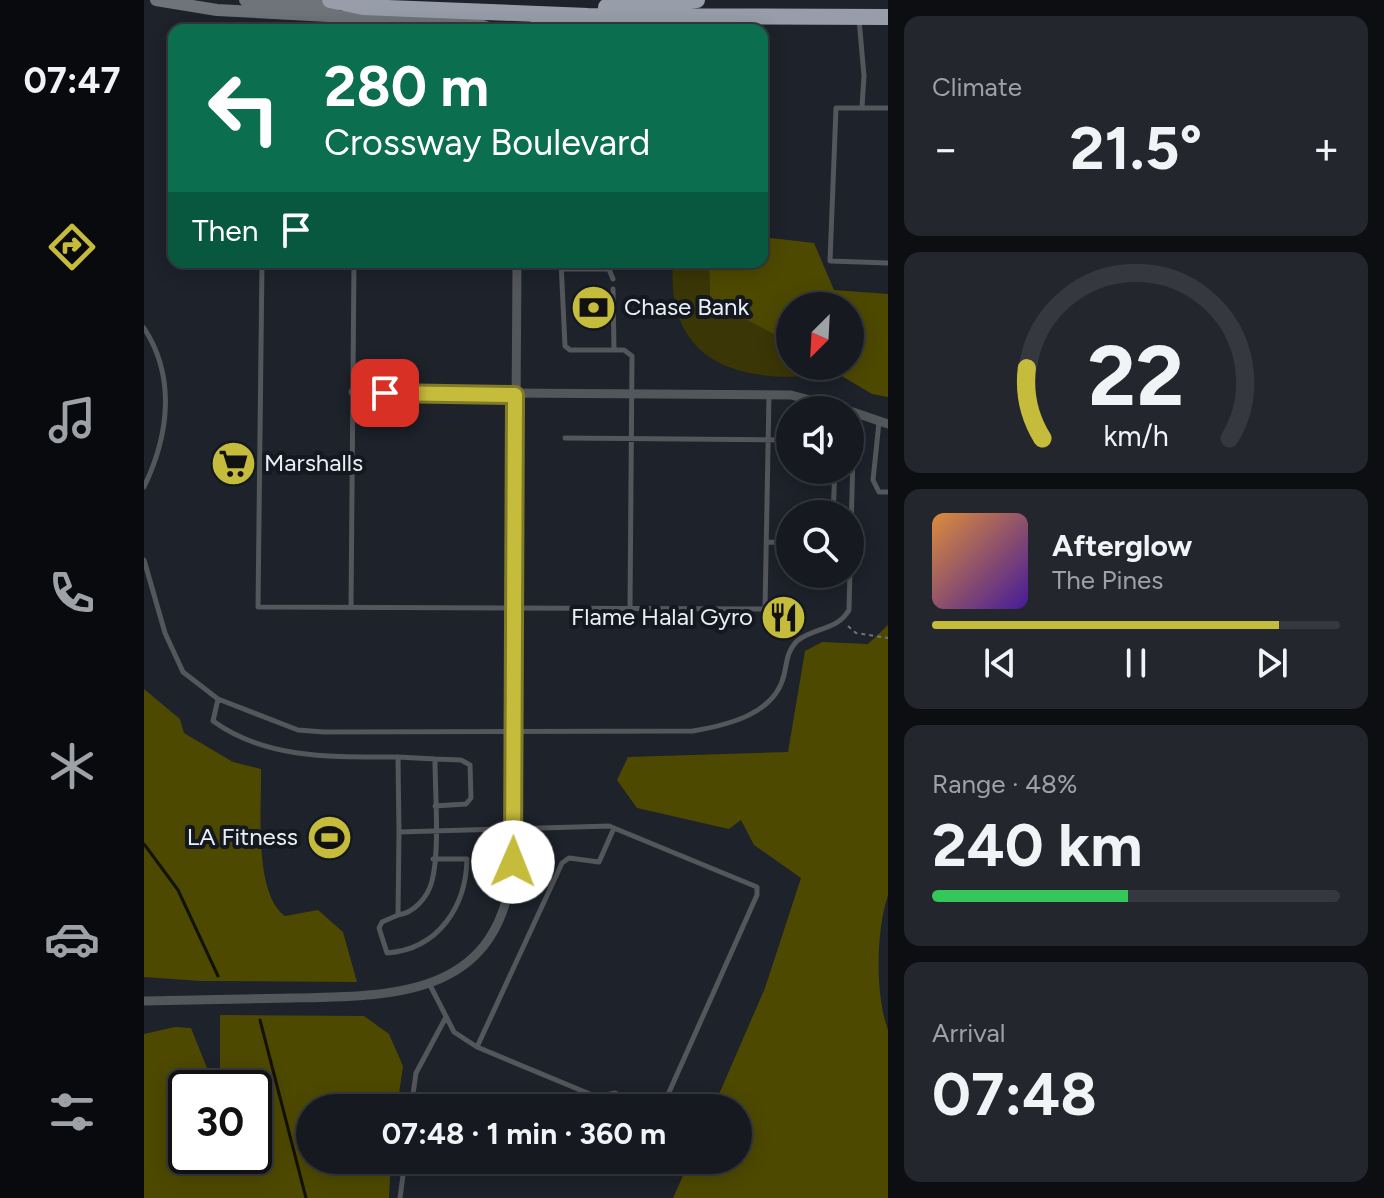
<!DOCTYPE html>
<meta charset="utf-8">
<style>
:root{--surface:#161a20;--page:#23272d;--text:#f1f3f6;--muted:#9ea1a5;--line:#35383e;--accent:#c6bc3c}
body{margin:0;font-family:Figtree,sans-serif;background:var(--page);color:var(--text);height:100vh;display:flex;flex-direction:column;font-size:30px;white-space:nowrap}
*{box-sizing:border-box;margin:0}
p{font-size:26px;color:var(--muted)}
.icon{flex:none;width:44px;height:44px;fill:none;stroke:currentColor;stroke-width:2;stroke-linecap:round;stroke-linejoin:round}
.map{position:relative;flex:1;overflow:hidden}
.details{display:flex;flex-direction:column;gap:16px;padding:16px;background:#0c0e12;width:496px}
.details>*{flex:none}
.guide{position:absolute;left:24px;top:24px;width:600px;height:244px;border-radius:16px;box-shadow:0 4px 20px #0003,0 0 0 2px var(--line);background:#0b6e4f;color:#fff;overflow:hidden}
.needle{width:52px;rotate:204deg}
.buttons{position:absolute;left:632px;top:292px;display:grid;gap:16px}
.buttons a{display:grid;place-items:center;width:88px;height:88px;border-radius:50%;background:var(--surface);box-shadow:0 4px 20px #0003,0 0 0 2px var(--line);font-size:40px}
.speed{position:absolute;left:24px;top:1070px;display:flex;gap:16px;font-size:40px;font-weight:700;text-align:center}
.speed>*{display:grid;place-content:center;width:104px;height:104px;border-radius:50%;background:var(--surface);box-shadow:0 4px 20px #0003,0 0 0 2px var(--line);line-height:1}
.speed .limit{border:4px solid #111;border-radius:12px;background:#fff;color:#111}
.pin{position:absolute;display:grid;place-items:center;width:68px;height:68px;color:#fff;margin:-34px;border-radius:16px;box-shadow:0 4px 12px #0006}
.me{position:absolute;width:88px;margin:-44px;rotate:1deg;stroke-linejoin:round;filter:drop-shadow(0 0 6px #0008)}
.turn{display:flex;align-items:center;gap:28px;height:168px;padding:0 24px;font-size:36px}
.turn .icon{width:104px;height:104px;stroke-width:2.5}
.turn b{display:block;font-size:56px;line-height:68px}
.then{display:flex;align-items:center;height:76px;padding:0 24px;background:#0003;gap:16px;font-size:30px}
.big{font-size:60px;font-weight:700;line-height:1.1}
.details .card{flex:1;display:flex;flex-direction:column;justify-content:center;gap:12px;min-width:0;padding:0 28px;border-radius:16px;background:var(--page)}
.details .dial{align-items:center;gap:0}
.dial svg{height:208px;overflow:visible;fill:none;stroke:var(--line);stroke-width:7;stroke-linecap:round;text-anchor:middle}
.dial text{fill:var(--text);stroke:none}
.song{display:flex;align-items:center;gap:24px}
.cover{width:96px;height:96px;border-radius:12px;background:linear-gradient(135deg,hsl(30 70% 55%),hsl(260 70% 35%))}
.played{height:8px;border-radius:4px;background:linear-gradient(90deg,var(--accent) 85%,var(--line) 85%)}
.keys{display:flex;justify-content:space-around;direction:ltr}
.heat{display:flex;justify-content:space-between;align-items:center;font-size:44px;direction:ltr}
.charge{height:12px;border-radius:6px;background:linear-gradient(90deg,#34c759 48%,var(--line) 0)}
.trip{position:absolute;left:152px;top:1094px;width:456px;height:80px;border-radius:40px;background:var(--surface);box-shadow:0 4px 20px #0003,0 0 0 2px var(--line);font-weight:700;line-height:80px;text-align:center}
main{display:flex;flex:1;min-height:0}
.tabs{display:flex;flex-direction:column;width:144px;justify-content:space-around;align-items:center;background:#090a0d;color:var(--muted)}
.tabs .icon{width:56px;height:56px}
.tabs .on{color:var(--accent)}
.tabs b{font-size:36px;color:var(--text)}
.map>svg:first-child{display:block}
</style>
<main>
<nav class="tabs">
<b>07:47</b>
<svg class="icon on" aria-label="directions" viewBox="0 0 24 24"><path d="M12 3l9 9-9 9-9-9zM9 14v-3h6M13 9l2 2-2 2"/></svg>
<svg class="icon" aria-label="music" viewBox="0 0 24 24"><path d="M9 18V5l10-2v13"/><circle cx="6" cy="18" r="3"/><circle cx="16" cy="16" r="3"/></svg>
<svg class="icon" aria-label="phone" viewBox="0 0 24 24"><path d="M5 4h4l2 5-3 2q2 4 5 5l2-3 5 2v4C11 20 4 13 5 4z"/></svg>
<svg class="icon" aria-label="climate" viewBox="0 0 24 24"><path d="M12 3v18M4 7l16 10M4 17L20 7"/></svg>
<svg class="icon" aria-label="car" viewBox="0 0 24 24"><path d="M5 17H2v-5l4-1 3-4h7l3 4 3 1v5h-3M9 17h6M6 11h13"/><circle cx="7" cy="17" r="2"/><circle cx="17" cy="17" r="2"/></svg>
<svg class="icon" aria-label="filters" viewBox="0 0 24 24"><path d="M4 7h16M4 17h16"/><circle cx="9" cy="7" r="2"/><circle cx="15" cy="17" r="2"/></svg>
</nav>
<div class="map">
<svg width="744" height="1198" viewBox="0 0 744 1198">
<rect width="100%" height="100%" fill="#1d222b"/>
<path fill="#3a3606" d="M529,262H565L566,300L646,343V366H681L693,373C604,386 521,369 529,262Z"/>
<path fill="#4e4900" d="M618,237L670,243L690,290L744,294V397L728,394L681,366H706V306H646V343L566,300L565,262H618Z
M744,625V895C732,931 731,995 744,1030V1198H529L546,1160H594V1108H569L621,988L657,878L610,845L597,820L585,829L493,808L473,780L484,757L644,752L661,651L678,642L724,644Z
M0,689L36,719L40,733L89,762L117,769C118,807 109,893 141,916L174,910L199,932L213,982L57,981L0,977Z
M76,1015L220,1016L245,1034L259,1066L253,1108H166V1160H247L245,1198H0V1034L31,1027L47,1028L71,1088H42V1156H110V1088H76Z"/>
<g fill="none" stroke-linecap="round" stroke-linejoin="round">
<path stroke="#131201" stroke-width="3" d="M0,844L34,890L74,976
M116,1020L162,1198"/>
<path stroke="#6e737a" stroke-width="2" stroke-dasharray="4 4" stroke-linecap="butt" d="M704,626L712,633L744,638"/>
<path stroke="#53565a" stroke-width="5" d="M715,19L720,76L718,107
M744,108H692L686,261L744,263
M118,262L114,607L621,609L625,395
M417,262L421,346L426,350H480L488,356L486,608
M417,269H465L469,279
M469,289L470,350
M0,328C32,377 25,435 0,487
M735,422L729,480L735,492H744
M421,438L646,440
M689,514L691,470
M623,542L646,543
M0,560L21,633L39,672L74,699L69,721C123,760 191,757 254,757L255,832L465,826L613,887V895L518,1108
M207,607L210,262
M74,699L154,730L180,732L549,731C584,725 631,714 640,675C643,662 643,651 653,641C670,627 693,631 705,610L710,414
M254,757L291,759C291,793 296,850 288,881C284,897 270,913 254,915L255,832
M291,806L322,804L327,798L326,765L317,760L291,759
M254,915L238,922L235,928L243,953C295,949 322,906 323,859H289
M286,985L310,1032L333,1047L453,1097L471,1093L508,1108
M333,1047L418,863L425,858L455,862L470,828
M267,1108L272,1073L302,1017
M256,1198L261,1160"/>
<path stroke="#53565a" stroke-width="9" d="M209,392L647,395L704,410
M706,411L744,424
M0,1001C49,1000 99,999 148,998C253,996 357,997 369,862L373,262"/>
<path stroke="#6f737a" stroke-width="12" d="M12,0L73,10L333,24L350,30
M101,0L193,5"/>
<path stroke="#979ea9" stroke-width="16" d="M186,0L219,7L444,16L744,17
M462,7L553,0
M387,30L415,21"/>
</g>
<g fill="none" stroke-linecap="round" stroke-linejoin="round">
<defs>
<path id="route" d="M241,393L371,395L369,862"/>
</defs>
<use href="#route" stroke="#817a27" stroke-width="20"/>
<use href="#route" stroke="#c6bc3c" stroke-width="14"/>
</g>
<defs>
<symbol id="bank-disc" viewBox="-11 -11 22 22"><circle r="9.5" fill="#c6bc3c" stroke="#141821"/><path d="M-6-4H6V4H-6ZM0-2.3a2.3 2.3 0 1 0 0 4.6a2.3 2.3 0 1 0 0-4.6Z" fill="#111"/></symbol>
<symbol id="supermarket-disc" viewBox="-11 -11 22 22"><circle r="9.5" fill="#c6bc3c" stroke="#141821"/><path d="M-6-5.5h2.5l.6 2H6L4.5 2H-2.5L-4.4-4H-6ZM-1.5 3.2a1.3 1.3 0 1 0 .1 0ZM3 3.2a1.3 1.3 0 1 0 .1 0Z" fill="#111"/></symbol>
<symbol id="restaurant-disc" viewBox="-11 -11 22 22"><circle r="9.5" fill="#c6bc3c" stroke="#141821"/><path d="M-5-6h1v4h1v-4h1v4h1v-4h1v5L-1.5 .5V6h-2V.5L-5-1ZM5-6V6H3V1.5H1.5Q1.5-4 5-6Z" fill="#111"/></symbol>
<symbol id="stadium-disc" viewBox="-11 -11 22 22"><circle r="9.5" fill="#c6bc3c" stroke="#141821"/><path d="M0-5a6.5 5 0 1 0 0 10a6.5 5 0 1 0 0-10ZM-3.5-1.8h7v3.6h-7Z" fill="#111"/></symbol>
</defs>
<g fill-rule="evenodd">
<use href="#bank-disc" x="424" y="282" width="51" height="51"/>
<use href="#supermarket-disc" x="64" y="438" width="51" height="51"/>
<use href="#restaurant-disc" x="614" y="592" width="51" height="51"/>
<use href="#stadium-disc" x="160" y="812" width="51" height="51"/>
</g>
<g text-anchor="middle" stroke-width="8" stroke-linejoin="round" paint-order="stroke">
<g font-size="24" fill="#ebeff5" stroke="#141821" text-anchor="start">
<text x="480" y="315">Chase Bank</text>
<text x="120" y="471">Marshalls</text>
<text x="609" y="625" text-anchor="end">Flame Halal Gyro</text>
<text x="154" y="845" text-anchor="end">LA Fitness</text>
</g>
</g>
</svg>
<div class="buttons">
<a><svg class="needle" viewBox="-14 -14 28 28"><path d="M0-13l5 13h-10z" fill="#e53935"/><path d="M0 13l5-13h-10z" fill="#9ea1a5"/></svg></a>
<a><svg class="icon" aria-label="sound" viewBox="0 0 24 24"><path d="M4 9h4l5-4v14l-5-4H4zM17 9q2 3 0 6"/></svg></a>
<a><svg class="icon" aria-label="search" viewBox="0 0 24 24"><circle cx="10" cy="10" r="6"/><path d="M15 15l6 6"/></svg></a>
</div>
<div class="speed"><div class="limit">30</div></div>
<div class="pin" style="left:241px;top:393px;background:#d93025"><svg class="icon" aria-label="arrive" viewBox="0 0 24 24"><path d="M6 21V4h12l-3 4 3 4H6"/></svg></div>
<svg class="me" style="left:369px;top:862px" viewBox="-20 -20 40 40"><circle r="19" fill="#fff"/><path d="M0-13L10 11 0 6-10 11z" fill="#c6bc3c"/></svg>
<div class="trip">07:48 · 1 min · 360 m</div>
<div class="guide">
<div class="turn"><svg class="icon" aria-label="left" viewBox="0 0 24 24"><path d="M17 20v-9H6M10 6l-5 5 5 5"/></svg><div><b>280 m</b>Crossway Boulevard</div></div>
<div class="then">Then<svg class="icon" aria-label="arrive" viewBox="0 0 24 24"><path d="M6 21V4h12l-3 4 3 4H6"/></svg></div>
</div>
</div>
<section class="details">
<div class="card"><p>Climate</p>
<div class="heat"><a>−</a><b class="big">21.5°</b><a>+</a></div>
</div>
<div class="card dial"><svg viewBox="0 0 100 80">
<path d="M14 69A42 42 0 1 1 86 69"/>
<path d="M14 69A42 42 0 0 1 8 42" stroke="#c6bc3c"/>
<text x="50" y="56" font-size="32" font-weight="700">22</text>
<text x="50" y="72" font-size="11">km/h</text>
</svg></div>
<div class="card">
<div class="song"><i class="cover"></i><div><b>Afterglow</b><p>The Pines</p></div></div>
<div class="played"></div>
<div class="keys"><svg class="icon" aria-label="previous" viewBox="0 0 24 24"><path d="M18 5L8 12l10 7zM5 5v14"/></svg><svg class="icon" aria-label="pause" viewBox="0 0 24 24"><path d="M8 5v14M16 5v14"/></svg><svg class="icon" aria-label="next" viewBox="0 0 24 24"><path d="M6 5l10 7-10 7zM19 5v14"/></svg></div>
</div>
<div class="card"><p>Range · 48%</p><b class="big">240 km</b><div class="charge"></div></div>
<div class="card"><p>Arrival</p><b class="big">07:48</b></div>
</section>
</main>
